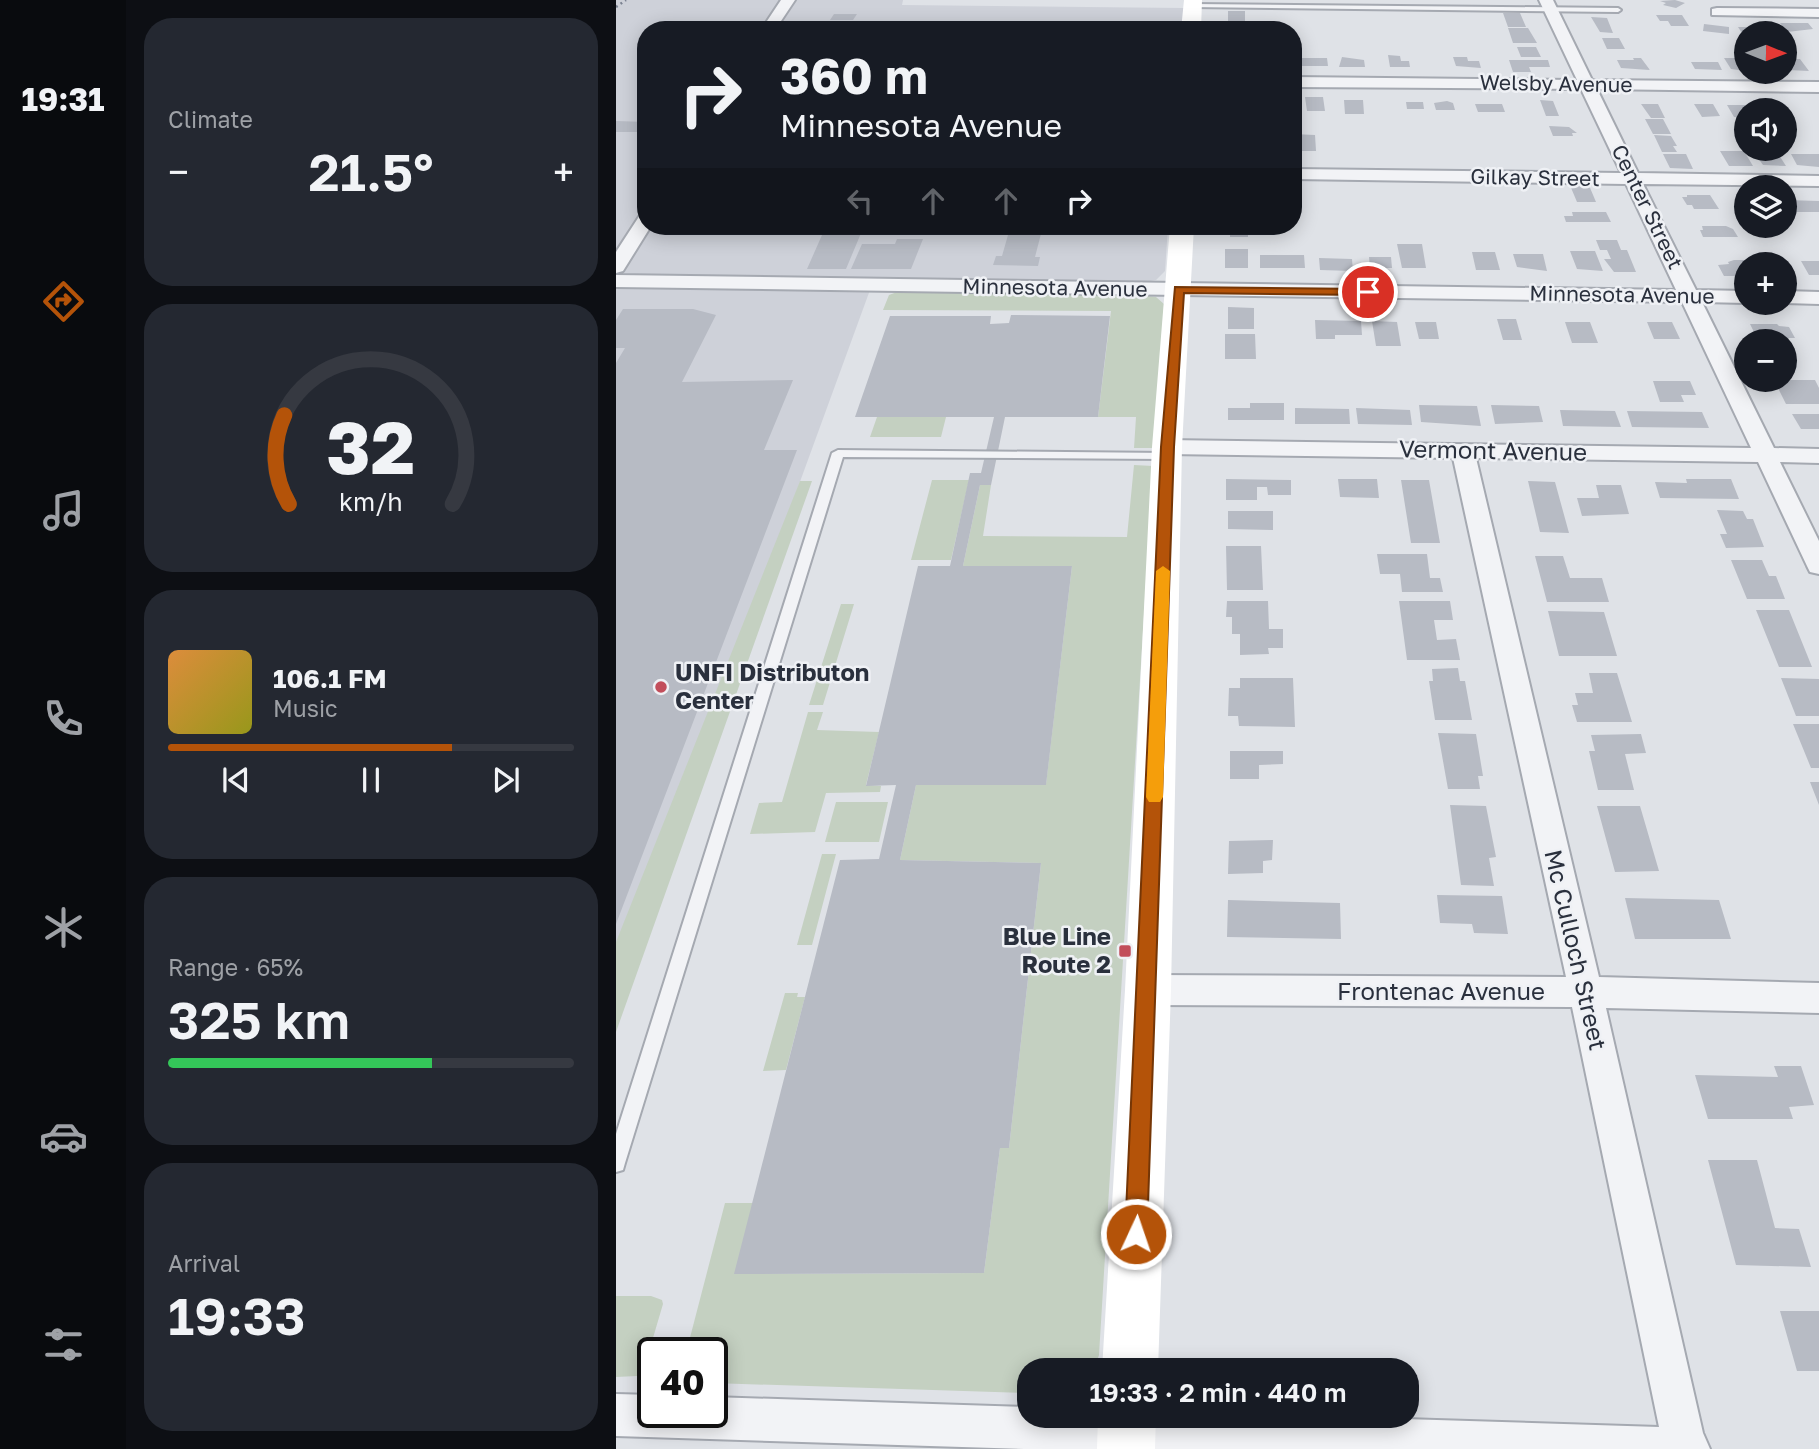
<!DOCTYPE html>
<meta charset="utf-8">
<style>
:root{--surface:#171b24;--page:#242831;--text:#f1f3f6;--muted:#9ea1a6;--line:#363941;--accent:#b45309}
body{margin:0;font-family:"Golos Text",sans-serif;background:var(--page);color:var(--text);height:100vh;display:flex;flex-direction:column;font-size:26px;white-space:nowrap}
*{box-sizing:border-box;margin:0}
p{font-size:23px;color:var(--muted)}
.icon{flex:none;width:38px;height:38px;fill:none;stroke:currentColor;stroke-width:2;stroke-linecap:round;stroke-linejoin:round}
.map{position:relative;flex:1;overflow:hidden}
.drawer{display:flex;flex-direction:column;gap:18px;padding:18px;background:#0d0f14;width:490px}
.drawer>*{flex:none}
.guide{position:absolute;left:21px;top:21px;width:665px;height:214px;border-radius:28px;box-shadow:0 4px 18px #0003;background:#171b24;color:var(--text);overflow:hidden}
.needle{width:46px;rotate:91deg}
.tools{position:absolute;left:1118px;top:21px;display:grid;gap:14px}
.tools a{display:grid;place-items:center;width:63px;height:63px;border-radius:50%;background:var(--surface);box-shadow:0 4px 18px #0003;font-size:35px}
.speed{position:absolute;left:21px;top:1337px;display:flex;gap:14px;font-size:35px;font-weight:700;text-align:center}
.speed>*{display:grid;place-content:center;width:91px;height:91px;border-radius:50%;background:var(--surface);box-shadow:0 4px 18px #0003;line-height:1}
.speed .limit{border:4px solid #111;border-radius:10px;background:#fff;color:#111}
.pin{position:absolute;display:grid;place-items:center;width:60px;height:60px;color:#fff;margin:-30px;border:4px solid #fff;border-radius:50%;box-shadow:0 2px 7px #0007}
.me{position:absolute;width:77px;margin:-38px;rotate:3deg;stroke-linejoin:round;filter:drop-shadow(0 0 5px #0008)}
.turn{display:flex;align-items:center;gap:24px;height:147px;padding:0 28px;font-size:32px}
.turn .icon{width:91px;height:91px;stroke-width:2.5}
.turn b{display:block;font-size:49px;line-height:60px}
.lanes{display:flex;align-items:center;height:66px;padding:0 28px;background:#0003;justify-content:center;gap:35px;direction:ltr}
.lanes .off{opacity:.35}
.big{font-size:52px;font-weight:600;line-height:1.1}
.drawer .widget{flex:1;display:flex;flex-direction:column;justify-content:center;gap:10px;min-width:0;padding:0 24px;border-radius:28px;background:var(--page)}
.drawer .dial{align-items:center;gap:0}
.dial svg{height:182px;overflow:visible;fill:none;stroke:var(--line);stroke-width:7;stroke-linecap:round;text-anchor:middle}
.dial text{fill:var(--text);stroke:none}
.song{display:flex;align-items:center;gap:21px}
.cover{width:84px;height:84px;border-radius:10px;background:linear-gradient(135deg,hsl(30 70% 55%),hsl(60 70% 35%))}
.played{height:7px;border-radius:4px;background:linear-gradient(90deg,var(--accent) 70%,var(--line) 70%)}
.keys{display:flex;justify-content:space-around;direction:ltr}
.heat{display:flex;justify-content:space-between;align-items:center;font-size:38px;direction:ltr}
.charge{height:10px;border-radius:5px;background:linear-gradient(90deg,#34c759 65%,var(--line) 0)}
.trip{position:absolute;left:401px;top:1358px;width:402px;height:70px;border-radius:28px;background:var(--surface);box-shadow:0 4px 18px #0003;font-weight:600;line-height:70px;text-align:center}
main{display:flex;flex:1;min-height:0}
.dock{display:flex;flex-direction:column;width:126px;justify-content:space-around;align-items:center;background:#090b0e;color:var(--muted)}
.dock .icon{width:49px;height:49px}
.dock .selected{color:var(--accent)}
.dock b{font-size:32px;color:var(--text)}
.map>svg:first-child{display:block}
</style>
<main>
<nav class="dock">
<b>19:31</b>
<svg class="icon selected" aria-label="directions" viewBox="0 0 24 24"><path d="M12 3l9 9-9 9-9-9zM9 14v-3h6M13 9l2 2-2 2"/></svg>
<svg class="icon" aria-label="music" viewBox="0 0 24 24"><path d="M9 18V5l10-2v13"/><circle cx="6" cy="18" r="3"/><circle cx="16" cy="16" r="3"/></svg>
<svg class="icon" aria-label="phone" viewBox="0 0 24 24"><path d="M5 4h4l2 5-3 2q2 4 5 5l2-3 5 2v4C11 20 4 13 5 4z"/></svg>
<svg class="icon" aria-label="climate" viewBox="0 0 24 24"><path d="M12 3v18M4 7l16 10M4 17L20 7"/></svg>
<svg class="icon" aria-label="car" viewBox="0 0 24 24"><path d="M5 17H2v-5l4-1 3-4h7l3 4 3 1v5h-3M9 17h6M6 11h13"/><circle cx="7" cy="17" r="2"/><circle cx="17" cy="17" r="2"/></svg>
<svg class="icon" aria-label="filters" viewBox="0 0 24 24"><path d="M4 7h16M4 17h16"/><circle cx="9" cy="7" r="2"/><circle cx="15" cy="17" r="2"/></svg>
</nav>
<section class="drawer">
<div class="widget"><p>Climate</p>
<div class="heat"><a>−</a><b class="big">21.5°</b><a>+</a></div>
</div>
<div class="widget dial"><svg viewBox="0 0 100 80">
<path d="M14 69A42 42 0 1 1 86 69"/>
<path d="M14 69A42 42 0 0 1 12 30" stroke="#b45309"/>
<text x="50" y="56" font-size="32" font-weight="700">32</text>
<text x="50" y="72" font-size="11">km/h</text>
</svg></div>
<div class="widget">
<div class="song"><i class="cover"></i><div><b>106.1 FM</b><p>Music</p></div></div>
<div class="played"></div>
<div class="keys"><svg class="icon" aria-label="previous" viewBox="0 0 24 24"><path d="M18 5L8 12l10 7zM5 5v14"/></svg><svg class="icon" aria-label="pause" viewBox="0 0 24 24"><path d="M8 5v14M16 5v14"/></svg><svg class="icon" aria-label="next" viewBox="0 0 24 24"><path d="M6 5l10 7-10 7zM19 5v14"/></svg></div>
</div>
<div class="widget"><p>Range · 65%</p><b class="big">325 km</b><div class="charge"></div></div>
<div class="widget"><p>Arrival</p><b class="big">19:33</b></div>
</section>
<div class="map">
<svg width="1203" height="1449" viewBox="0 0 1203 1449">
<rect width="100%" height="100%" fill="#dfe2e7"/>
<path fill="#ced1d9" d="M0,0H172L152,30H30V219L0,267Z
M180,0H287L286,5L568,8L567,30H161Z
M36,226H552L549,271L540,280L524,283L258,279L124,646L0,973V285Z"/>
<path fill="#c4d0c1" d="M281,292L531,296L540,297L548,304L538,448H518L520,417H482L495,311L267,310L273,295Z
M261,417H330L325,437H254Z
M518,465L537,466L483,1355L478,1370H413V1393L96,1383V1353H70L109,1203H137L119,1274L368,1273L384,1148H393L425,863L284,860L300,785L430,784L456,566H347L364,485H375L367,536L511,537Z
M316,480H353L335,560H295Z
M184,481H196L0,1032V942Z
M225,604H238L207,705H193Z
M192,712H207L201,730L263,732L250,785L265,786L264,792L210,793L199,832L134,834L143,803L166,802Z
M220,802H272L263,842H209Z
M206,854H220L196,945H181Z
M169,993H182L181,997H189L170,1070L147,1071Z
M0,1296H35L46,1300L47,1304L29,1365L21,1376L0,1377Z"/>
<path fill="#b7bbc4" d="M1059,0L1069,3L1060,8L1047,5L1050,3L1044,1Z
M612,11H629V24H612Z
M887,13H904L910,27H892Z
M218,14H241L237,20H214Z
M1040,15H1066L1073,26H1055L1052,21H1044Z
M975,17L991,18L997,33L984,32Z
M188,23H235L232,30H185Z
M1164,23H1192L1197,29L1171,32Z
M1088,24L1113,27V34L1087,31Z
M1122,27H1160L1165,33H1126Z
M892,28H912L921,43H897Z
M986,38H1003L1009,49H991Z
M901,47H920L925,57H905Z
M772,55L784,56L785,61H793L794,67H774Z
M726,57L748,60L749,67H723Z
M837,57H851L852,61H863L865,68L840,66Z
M677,58H711L712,66H680Z
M1017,58H1025L1034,70L1005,68L1001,60H1018Z
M1108,58H1126L1130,71L1115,69Z
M1169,59H1184L1193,71L1172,70Z
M893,60H932L934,67H913L915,72H897Z
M1075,62H1102L1106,70L1079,69Z
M689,97H707L709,111H691Z
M728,100H747L748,114H729Z
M924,100L937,101L943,116H930Z
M831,101L837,103L839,110H820L818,103Z
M790,102H807L808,109H791Z
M859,104H886L889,112H862Z
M1025,104H1042L1049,118H1035Z
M1078,104H1097L1104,116L1086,117Z
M1142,104H1169L1176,114H1169V110H1145Z
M1111,105H1129L1132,110L1130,117H1118Z
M1029,119H1047L1055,134H1037Z
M0,121L30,122V132H0Z
M933,126L953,127L961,133H956L957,136H937Z
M677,134L699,135L700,151H677Z
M1038,135L1055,136L1061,146H1057L1061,152H1046Z
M1104,151H1128L1137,166H1113Z
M1138,152H1161L1170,166L1147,165Z
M1047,154H1070L1077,169L1054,168Z
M1175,154H1203V167L1181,165Z
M953,183H972L980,202H961Z
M1071,195H1094L1103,209H1078L1076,205H1071L1066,197H1071Z
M1169,200L1203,201V212H1170Z
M956,212H990L995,222H950L948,216H957Z
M210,226H248L230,269H191Z
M386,226H427L419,257H424L422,266L377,265L380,256H386L394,228H385Z
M614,226H632V237H614Z
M1086,226H1110L1117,229L1122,237H1087L1084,230H1087Z
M281,239H307L295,269H235L246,244H279Z
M980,240H1001L1005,250H1011L1020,272H998L988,259H995L991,250H984Z
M781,244H806L810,268H786Z
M609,249H632V268H609Z
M954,251H979L987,271L961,269Z
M856,252H879L884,270H860Z
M897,254H927L931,271L901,267Z
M644,255H688L689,268H644Z
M753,257H775L776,268H754Z
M703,258L736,259L737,271L704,270Z
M1118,260H1134L1136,264H1130V271L1120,272L1122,276H1108L1102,265L1113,264L1112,262Z
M1185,261H1203V275H1193Z
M612,307L638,308V329H612Z
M7,309H77L100,315L66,382L177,380L148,450H181L0,924V363L9,348H0V320Z
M395,315L494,316L482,417H389L375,485H364L347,566H456L430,785H300L284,860L425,863L393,1148H384L368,1273L118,1274L224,860L263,859L280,785L250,786L302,566H334L354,473H365L378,417H239L274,316H375L374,324L393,323Z
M881,319H900L906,340H887Z
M699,320L745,321L746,335H719V339H700Z
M756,321L781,322L785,346H760Z
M799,322H820L823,339H803Z
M949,322H974L982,343H956Z
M1031,322H1056L1064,339H1038Z
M1134,324H1161L1163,326L1173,327L1179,338H1141Z
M609,334H639L640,359H609Z
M1158,380H1199L1203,388V404H1170Z
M1037,381H1074L1080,395H1065L1068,402H1044Z
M634,403H668V420H612V408H634Z
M803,405L861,406L865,426L805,422Z
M875,405L923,406L927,422L879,424Z
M679,408L733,409L734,424H679Z
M740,408L794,410L796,425L742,424Z
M944,410L999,411L1005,427L947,426Z
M1011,411L1086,412L1093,428L1016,427Z
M1176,414H1203V429H1185Z
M610,479L675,480V495H652L651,487H641V500H610Z
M722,479H761L763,498L724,497Z
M1070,479H1115L1123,499L1044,498L1039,482L1071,483Z
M785,480H813L824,543H795Z
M912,481L939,482L953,533L924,532Z
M980,485H1005L1013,514L966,516L961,498H983Z
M1101,510L1127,511L1131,519H1137L1148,547L1110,548L1104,534H1111Z
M612,511H657V530L612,529Z
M610,546H645L647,590H611Z
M761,554H811L814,578H824L827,592H786L784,574H764Z
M919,556H947L954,578H986L993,602H931Z
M1115,560H1146L1153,576H1160L1169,599H1131Z
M611,601H652L653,629H667V648H652L653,654L624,655V634H616V617H610Z
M783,601H834L837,620H818L821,640L840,639L844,660H791Z
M1140,610H1173L1196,667H1163Z
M932,611L988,612L1001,656H943Z
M842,668L844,681H849L856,720H819L813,681H817L816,669Z
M973,673H1001L1016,722H961L956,705H962L959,693H977Z
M624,678H677L679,727L623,726L622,716H612L613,688H624Z
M1165,678L1203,679V716H1180Z
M1177,724H1203V768H1195Z
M822,733L860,734L867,776H862L864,789H832Z
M1025,734L1030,753L1009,754L1018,790H982L973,751H979L975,735Z
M614,751H667V764L643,765V779H614Z
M1194,782H1203V805Z
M834,805L870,806L880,857L873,858L878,886L845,885Z
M981,806H1024L1043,871L999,872Z
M657,840L656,860L647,861V873L612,874L613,841Z
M821,895L886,896L892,934L858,933L856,924L824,923Z
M1009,898L1103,900L1115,939H1019Z
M612,900L724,903L725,939L611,937Z
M1158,1066H1185L1198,1105L1173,1107L1177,1119H1092L1079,1075L1162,1077Z
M1092,1160H1141L1159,1228L1183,1229L1195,1267L1120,1265Z
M1164,1311H1203V1371H1181Z"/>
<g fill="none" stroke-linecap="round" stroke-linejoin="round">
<defs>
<path id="lane" d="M577,4L1002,8L1005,10L1002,12L575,7Z
M222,450L551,453L557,456L551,459L227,457L9,1163L7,1170L0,1172V1134L216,453Z"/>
<path id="street" d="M165,0H179L159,30H145Z
M923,0H937L976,80L1203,82V92L981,89L1022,173L1203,176V186L1027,184L1080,290L1130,291V303L1086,302L1158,448L1203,449V463L1164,462L1203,541V574L1194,572L1191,566L1142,462L860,458L983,977L1203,983V1013L990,1008L1087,1433L1094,1449H408L0,1436V1394L37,1395V1412H96V1397L413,1407V1416H691L1043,1427L956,1007L532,1005L520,1001L515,990L520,979L532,975L950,977L837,458L551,454L543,452L540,447L543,442L551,440L1135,448L1066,302L0,287V275L1060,290L1010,184L677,179V169L1005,173L965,89L677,87V77L961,80Z
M1101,8L1203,9V17L1096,15V9Z
M30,214V226H35L7,271L0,273V252L24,215Z
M1169,291L1203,292V304L1169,303Z"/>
</defs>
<use href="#lane" stroke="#a5a9b1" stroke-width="4"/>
<use href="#street" stroke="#a5a9b1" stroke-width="4"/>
<use href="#lane" fill="#f2f3f6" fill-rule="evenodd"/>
<use href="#street" fill="#f2f3f6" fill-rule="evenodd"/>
<path fill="#fff" fill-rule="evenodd" d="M568,0H586L585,30H565Z
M554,226H578L566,447L555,990L542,1370H486L509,990L536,447Z
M482,1416H540L539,1449H481Z"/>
<path stroke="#7a8190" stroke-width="2.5" stroke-dasharray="2 3.5" stroke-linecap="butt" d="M0,7L10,0"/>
</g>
<path fill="#b45309" stroke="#753606" stroke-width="2" d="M559,287L752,289L757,292L752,295L568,293L558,447L531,1234L528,1242L520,1245L512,1242L509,1234L545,447Z"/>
<path fill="#f59e0b" d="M547,566L554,571L547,797L544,802H533L530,797L540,571Z"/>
<g fill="#c24e5b" stroke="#eff1f5" stroke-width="2.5">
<circle cx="45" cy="687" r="7"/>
<rect x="502" y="944" width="14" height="14" rx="3.5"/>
</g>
<g text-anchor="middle" stroke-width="5" stroke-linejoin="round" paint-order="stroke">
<g font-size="21" fill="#2a303d" stroke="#eff1f5">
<text transform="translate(940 84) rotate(1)" y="7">Welsby Avenue</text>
<text transform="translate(919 178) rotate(1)" y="7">Gilkay Street</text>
<text transform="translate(1031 207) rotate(64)" y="7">Center Street</text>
<text transform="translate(439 288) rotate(1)" y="7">Minnesota Avenue</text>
<text transform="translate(1006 295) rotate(1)" y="7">Minnesota Avenue</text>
</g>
<g font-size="24" fill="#2a303d" stroke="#eff1f5">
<text transform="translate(877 451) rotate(1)" y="8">Vermont Avenue</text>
<text transform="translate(959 950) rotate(77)" y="8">Mc Culloch Street</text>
<text x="825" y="1000">Frontenac Avenue</text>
</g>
<g font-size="24" font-weight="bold" fill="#2a303d" stroke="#eff1f5" text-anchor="start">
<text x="59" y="681">UNFI Distributon<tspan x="59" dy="28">Center</tspan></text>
<text x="495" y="945" text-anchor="end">Blue Line<tspan x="495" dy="28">Route 2</tspan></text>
</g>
</g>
</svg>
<div class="tools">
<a><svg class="needle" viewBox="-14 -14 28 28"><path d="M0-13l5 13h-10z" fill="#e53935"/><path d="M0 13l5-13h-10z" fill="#9ea1a6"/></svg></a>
<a><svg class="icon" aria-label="sound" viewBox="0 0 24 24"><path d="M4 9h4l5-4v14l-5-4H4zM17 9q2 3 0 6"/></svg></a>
<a><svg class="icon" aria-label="layers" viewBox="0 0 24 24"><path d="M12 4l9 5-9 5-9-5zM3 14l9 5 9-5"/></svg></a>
<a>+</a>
<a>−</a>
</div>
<div class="speed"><div class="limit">40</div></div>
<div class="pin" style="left:752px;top:292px;background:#d93025"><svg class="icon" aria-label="arrive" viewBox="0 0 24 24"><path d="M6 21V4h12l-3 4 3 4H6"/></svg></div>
<svg class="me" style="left:520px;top:1234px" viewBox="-20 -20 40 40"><circle r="17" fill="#b45309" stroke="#fff" stroke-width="3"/><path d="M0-11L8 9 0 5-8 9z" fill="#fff"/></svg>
<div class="trip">19:33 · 2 min · 440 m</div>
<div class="guide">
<div class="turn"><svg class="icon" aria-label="right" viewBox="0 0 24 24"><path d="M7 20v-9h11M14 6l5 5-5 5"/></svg><div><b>360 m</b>Minnesota Avenue</div></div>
<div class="lanes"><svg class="icon off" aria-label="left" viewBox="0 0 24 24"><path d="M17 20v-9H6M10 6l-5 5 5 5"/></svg><svg class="icon off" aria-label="ahead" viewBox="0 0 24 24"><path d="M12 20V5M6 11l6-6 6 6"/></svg><svg class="icon off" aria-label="ahead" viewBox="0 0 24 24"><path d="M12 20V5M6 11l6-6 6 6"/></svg><svg class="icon" aria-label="right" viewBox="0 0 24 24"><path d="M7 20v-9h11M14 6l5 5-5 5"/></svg></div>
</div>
</div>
</main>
